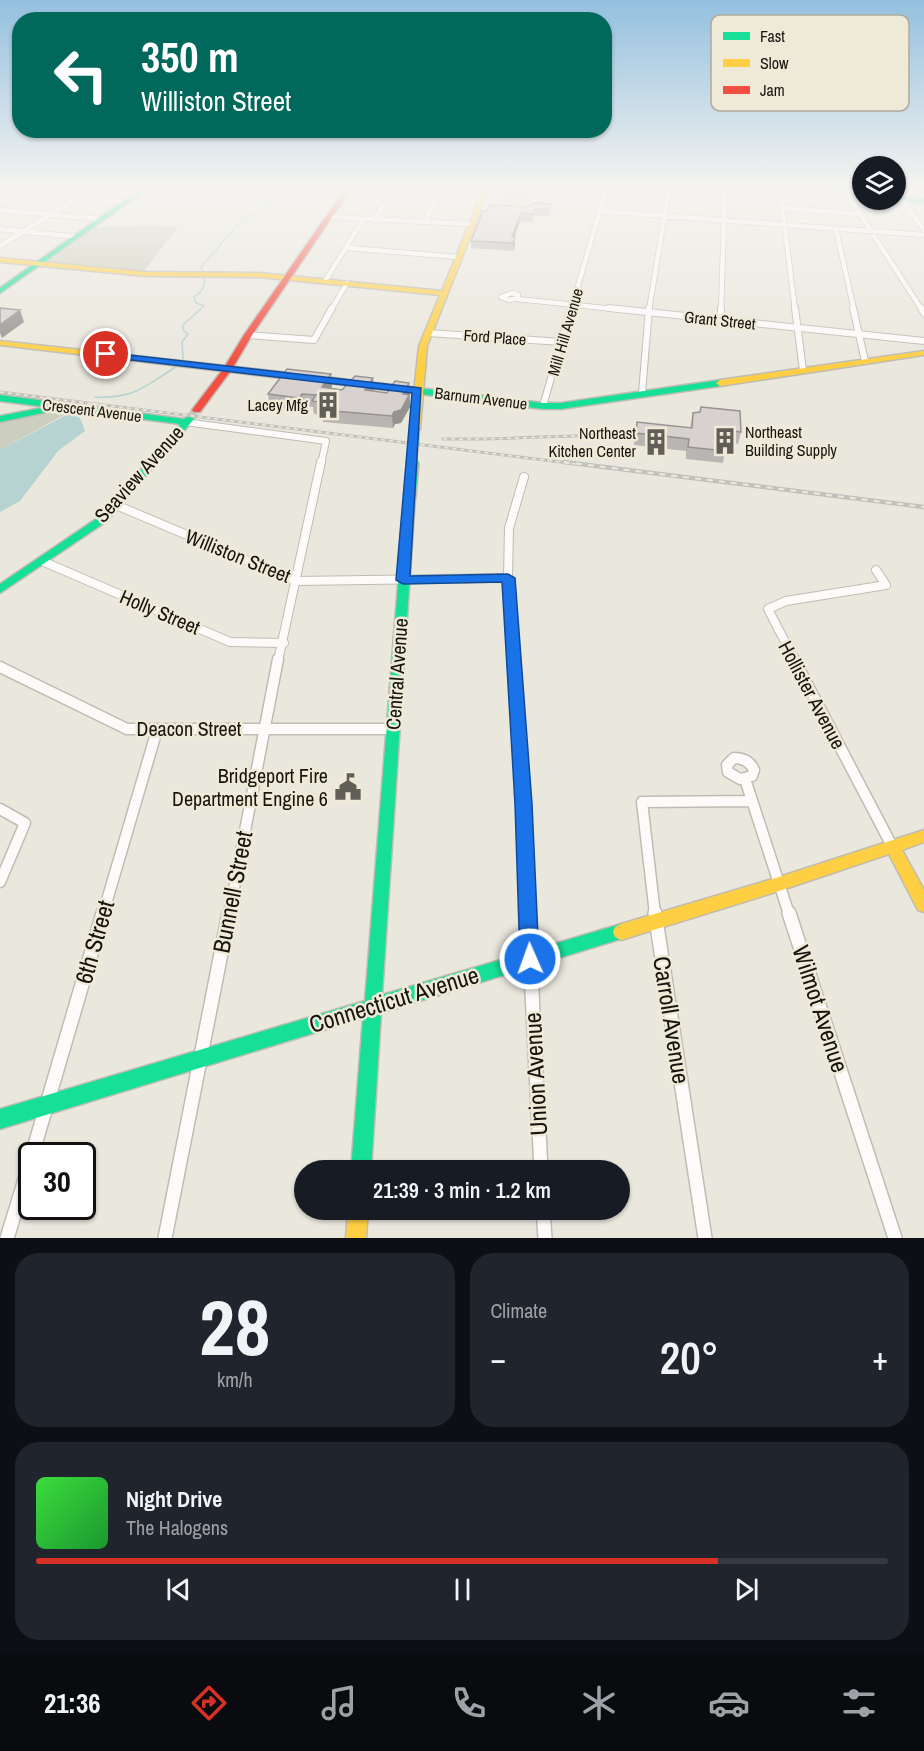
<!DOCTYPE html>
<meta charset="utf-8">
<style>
:root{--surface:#171b24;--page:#20242c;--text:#f1f3f6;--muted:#9ea1a6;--line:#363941;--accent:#d93025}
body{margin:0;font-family:"Archivo Narrow",sans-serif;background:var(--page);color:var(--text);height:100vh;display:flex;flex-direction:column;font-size:22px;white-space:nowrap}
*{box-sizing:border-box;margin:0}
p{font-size:20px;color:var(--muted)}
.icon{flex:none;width:33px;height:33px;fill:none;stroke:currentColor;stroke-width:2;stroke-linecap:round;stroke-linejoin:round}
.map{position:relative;height:1238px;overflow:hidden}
.drawer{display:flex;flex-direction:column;gap:15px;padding:15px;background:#0d0f14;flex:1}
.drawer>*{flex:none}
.banner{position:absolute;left:12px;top:12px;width:600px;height:126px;border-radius:24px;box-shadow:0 2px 4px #0004;background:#00695c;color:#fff;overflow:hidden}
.controls{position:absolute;left:852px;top:156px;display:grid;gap:12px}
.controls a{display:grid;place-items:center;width:54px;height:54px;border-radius:50%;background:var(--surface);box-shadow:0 2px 4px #0004;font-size:30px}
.speed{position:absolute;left:18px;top:1142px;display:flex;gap:12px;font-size:30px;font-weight:700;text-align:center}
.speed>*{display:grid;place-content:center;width:78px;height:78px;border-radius:50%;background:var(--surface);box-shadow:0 2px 4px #0004;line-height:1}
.speed .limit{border:3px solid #111;border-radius:9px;background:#fff;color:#111}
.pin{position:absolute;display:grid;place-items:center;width:51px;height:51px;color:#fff;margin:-26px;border:3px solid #fff;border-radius:50%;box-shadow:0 2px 6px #0007}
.me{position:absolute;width:66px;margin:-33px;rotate:358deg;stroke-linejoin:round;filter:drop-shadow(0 0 4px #0008)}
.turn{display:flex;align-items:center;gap:21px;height:126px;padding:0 30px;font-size:27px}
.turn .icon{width:78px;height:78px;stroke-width:2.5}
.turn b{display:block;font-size:42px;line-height:51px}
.big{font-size:45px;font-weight:600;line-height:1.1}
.drawer .card{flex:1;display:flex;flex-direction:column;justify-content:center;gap:9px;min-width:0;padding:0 21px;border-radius:24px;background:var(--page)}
.drawer .dial{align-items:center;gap:0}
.dial b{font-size:78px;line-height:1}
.song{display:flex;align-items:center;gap:18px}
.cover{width:72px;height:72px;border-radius:9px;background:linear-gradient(135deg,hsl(120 70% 55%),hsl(130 70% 35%))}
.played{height:6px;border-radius:3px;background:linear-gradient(90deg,var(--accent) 80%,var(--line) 80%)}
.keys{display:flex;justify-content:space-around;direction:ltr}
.heat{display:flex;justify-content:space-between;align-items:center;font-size:33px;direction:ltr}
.drawer .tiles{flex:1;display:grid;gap:15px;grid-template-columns:1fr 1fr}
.card:last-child{grid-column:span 2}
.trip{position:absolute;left:294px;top:1160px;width:336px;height:60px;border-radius:30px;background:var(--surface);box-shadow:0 2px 4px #0004;font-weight:600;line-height:60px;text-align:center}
.dock{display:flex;height:96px;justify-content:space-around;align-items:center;background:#090b0e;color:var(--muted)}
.dock .icon{width:42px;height:42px}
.dock .selected{color:var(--accent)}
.dock b{font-size:27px;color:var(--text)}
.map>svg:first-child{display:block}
</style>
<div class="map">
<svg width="924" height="1238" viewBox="0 0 924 1238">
<rect width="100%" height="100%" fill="#eae7dd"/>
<path fill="#cccfbf" d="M504,189H534L527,207L497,205Z
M157,225L178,227L144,271L47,262L95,227Z
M62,410H73L0,450V421Z"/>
<path fill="#b6d3d2" d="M70,413L80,418L85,431L58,451L20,501L0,512V450Z"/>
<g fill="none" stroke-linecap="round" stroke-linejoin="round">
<path stroke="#b6d3d2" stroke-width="1.5" d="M183,359L182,342L188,334L183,330V325L204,306L196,303L194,297C206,290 207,279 201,267L242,220L252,216L283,189
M95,397C134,399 146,386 177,366"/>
<path stroke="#cac7be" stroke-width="9" stroke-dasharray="9 4.5" stroke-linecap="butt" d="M189,419L197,410"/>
<defs>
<path id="street-far4" d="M780,189L795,310
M845,191L922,310
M0,192L126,202
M901,198L924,230
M783,208L860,214
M0,210L101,219
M600,211L924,235
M330,217L470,224
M374,220L394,189
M425,222L440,189
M0,229L77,237
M836,229L854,310
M0,246L91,189
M347,248L458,257
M325,281L363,220
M512,293L518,295V298L509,300L501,297Z
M517,299L624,310
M331,310L347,283
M571,310L606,189
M649,310L669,189
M721,310L725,189"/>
<path id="street-far3" d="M609,308L924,341
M795,308L803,370
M853,308L865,361
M921,308L924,313
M721,320V308
M428,333L562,342
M248,335L314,340L332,308
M642,393L649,308
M543,406L571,308
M185,422L326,441L321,464"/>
<path id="street-far2" d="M116,505L296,581L508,578
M42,561L230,642L284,643
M278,661L321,462
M514,661L508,578L509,528L524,477
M795,661L768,609L786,601L886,585L876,570"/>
<path id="street-far1" d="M513,659L528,914
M794,659L892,846
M0,667L127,729H393
M734,758C743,758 750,761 754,770L752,776L740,779L728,772L727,765Z
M745,779L789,914
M0,809L25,823L0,882
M103,914L157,730
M229,914L278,659
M655,914L642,802L752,801"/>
<path id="street" d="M528,913L541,1170
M655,913L705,1238
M789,913L895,1238
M32,1155L103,913
M543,1209L545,1238
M7,1238L32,1157
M165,1238L229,913"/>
<path id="fast" d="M140,189H148L0,293V288Z
M827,189L862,192V196L830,191Z
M896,196L924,199V203L895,200Z
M316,376L543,403H561L720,380L724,383L720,386L561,409H543L313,381V377Z
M0,395L184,419L189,416L194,419L107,521L0,593V584L99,517L180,424L56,408L52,411L0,422V416L46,407L0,401Z
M410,494L415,497L382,995L621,924L627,927L629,932L627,937L381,1013L371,1170H351L363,1018L0,1129V1109L365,1001L405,497Z"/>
<path id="slow" d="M483,189H489L427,346L420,429L415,432L410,429L419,346L440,295L259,277L146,276L0,262V258L146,272L259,273L442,291Z
M0,341L298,374L302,377L298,380L0,345Z
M924,351V355L720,386L716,383L720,380Z
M924,830V842L902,850L924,890V912L918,910L889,854L779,891L621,940L615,937L613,932L615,927L621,924L779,877Z
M348,1209H368L366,1238H346Z"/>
<path id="jam" d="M345,189H351L252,335L232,369L200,412H194L192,410L224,368L244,335Z"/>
</defs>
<use href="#street-far4" stroke="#bfbcb4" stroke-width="6"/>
<use href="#street-far3" stroke="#bfbcb4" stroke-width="8"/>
<use href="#street-far2" stroke="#bfbcb4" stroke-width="10"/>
<use href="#street-far1" stroke="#bfbcb4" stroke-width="13"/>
<use href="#street" stroke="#bfbcb4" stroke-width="16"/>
<use href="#fast" stroke="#bfbcb4" stroke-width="3"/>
<use href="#slow" stroke="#bfbcb4" stroke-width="3"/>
<use href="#jam" stroke="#bfbcb4" stroke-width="3"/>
<use href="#street-far4" stroke="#fcfbfa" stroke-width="4.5"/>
<use href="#street-far3" stroke="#fcfbfa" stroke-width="6"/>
<use href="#street-far2" stroke="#fcfbfa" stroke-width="8"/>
<use href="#street-far1" stroke="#fcfbfa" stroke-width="10"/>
<use href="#street" stroke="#fcfbfa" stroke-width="13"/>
<use href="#fast" fill="#16e098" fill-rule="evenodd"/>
<use href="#slow" fill="#ffcf43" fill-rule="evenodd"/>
<use href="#jam" fill="#f24e42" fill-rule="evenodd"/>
<defs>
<path id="rail-far1" d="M0,392L576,464
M443,439C503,440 563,435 623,435"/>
<path id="rail" d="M564,462L924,507"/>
</defs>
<use href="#rail-far1" stroke="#c1c1be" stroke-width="3"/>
<use href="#rail" stroke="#c1c1be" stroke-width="4.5"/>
<use href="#rail-far1" stroke="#efead8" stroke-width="1.5" stroke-dasharray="4" stroke-linecap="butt"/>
<use href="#rail" stroke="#efead8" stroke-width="2" stroke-dasharray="6" stroke-linecap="butt"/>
<defs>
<path id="fast-bridge-far1" d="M412,464L415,429"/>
<path id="fast-bridge" d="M410,497L413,462"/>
</defs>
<use href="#fast-bridge-far1" stroke="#bfbcb4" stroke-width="11" stroke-linecap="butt"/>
<use href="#fast-bridge" stroke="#bfbcb4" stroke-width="14" stroke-linecap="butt"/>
<use href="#fast-bridge-far1" stroke="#16e098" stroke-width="9"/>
<use href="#fast-bridge" stroke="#16e098" stroke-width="11"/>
</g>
<path fill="#b9b5b3" d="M651,189H661V193L651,192Z
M551,204L550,211L549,217L534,216L533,222L520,221L515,237V245L513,251L471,248V241L487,211Z
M373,378V391L387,393L409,383L410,407L401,423L395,424L393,428L323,422V415L314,414L313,407L304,406L301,410L270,407L268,394L332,386L331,388L342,390Z
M701,407L741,432L738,444L725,442V451L723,463L686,459V451L634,445L637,422L690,428L693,413L700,412Z"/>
<path fill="#969392" d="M521,213L520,221L512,245V237Z
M515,237V245L513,251V243Z
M20,310L24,322L2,338L0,333V325Z
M331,374L332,386L324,400L322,387Z
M373,378L374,391L366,403L365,390Z
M409,383L410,407L401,423L395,424L393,428L392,416Z
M302,394L304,406L301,410L299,398Z"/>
<path fill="#d7d2d0" stroke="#969392" stroke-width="1.5" d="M535,203L551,204L549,210L535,209L533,214L521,213L512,237H515L513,243L471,241L483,211H487L490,205L527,207Z
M0,308L20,310L0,325Z
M287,369L331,374L322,387L342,390L355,376L373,378L365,390L387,393L395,381L409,383L403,394L409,395L401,410L394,412L392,416L322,410L326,403L312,401L316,395L302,394L299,398L268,394Z
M701,407L740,411L741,432L725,430V451L688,447L689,439L636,433L637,422L692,428L693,413L700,412Z"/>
<linearGradient id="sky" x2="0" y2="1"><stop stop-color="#94c0df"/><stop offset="0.52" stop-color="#f6f4f0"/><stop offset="1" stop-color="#f6f4f0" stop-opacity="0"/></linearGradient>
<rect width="924" height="363" fill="url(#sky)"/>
<path fill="#1a73e8" stroke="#114b97" stroke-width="1.5" d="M103,352L421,388L410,576L508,574L515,578L532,804L539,959L536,966L530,968L523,966L520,959L515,804L502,582L403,584L396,580L412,393L106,357L103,356Z"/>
<defs>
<symbol id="building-bare" viewBox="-9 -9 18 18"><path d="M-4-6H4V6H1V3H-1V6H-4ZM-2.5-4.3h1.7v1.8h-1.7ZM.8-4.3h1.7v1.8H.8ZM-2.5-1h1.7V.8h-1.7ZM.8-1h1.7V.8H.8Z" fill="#605e56" stroke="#efead8" stroke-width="2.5" paint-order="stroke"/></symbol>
<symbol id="civic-bare" viewBox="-9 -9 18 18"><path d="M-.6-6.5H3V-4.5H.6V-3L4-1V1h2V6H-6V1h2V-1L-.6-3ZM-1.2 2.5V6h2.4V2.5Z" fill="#605e56" stroke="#efead8" stroke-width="2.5" paint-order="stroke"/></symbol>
</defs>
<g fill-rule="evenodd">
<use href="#building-bare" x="309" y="386" width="38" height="38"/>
<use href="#building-bare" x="706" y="422" width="38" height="38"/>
<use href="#building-bare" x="637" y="423" width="38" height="38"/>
<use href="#civic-bare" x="329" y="768" width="38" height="38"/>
</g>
<g text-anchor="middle" stroke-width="5" stroke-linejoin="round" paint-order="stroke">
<g font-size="16" fill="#16140e" stroke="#efead8">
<text transform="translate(720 320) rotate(6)" y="6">Grant Street</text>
<text transform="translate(565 332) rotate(-74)" y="6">Mill Hill Avenue</text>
<text transform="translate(495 337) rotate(4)" y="6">Ford Place</text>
<text transform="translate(481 398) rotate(7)" y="6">Barnum Avenue</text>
<text transform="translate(92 410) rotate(7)" y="6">Crescent Avenue</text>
</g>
<g font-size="16" fill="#16140e" stroke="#efead8" text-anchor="end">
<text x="308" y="411">Lacey Mfg</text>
<text x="745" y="438" text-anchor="start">Northeast<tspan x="745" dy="18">Building Supply</tspan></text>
<text x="636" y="439">Northeast<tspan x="636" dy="18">Kitchen Center</tspan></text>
</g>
<g font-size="20" fill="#16140e" stroke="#efead8">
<text transform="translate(139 474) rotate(-48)" y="7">Seaview Avenue</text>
<text transform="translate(238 556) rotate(22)" y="7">Williston Street</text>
<text transform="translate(160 612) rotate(23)" y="7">Holly Street</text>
<text transform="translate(397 674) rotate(-86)" y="7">Central Avenue</text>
<text transform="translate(812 695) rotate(62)" y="7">Hollister Avenue</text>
<text x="189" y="736">Deacon Street</text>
</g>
<g font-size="20" fill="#16140e" stroke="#efead8" text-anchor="end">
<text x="328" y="783">Bridgeport Fire<tspan x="328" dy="23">Department Engine 6</tspan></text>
</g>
<g font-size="24" fill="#16140e" stroke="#efead8">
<text transform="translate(233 892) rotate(-79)" y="8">Bunnell Street</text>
<text transform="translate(95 942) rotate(-74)" y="8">6th Street</text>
<text transform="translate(394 1000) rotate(-17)" y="8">Connecticut Avenue</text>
<text transform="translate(820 1009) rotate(72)" y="8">Wilmot Avenue</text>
<text transform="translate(671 1020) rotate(81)" y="8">Carroll Avenue</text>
<text transform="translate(536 1074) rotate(-93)" y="8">Union Avenue</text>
</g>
</g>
<rect x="711" y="15" width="198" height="96" rx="9" fill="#efead8" stroke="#aeaa9b" stroke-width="1.5"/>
<rect x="723" y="32" width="27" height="8" fill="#16e098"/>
<rect x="723" y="59" width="27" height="8" fill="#ffcf43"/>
<rect x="723" y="86" width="27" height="8" fill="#f24e42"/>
<g font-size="16" fill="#16140e">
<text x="760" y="42">Fast</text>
<text x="760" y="69">Slow</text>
<text x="760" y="96">Jam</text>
</g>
</svg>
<div class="controls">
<a><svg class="icon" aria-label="layers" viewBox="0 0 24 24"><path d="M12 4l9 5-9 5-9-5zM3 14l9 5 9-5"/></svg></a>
</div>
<div class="speed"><div class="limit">30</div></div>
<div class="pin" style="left:106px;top:354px;background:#d93025"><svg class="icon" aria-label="arrive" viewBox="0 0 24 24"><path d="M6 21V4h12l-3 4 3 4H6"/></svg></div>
<svg class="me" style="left:530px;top:959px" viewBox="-20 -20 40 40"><circle r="17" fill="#1a73e8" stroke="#fff" stroke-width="3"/><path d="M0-11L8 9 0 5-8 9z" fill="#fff"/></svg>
<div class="trip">21:39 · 3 min · 1.2 km</div>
<div class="banner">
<div class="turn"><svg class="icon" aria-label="left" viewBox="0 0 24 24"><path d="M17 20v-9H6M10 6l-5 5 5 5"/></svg><div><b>350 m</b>Williston Street</div></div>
</div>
</div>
<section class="drawer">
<div class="tiles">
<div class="card dial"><b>28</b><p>km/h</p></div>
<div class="card"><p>Climate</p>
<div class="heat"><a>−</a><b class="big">20°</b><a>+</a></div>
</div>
<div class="card">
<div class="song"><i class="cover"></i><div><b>Night Drive</b><p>The Halogens</p></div></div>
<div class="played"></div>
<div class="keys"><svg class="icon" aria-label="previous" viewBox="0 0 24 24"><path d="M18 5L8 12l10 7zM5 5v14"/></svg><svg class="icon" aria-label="pause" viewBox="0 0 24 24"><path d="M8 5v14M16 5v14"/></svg><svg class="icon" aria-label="next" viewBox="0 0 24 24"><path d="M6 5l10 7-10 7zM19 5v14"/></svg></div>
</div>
</div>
</section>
<nav class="dock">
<b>21:36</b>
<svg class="icon selected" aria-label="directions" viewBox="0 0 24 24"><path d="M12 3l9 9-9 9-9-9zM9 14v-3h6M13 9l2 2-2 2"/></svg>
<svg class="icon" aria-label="music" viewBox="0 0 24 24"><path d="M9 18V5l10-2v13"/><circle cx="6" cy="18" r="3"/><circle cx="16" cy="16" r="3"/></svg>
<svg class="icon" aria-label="phone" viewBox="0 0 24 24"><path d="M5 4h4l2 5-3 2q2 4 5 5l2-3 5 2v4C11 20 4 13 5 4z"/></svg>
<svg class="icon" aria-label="climate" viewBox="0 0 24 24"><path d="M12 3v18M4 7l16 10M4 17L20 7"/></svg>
<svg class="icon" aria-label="car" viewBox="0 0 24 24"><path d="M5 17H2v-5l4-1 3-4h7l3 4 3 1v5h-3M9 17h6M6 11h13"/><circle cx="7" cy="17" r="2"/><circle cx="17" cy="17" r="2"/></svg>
<svg class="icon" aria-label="filters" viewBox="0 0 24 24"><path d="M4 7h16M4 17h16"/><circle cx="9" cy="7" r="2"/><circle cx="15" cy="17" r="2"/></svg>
</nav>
